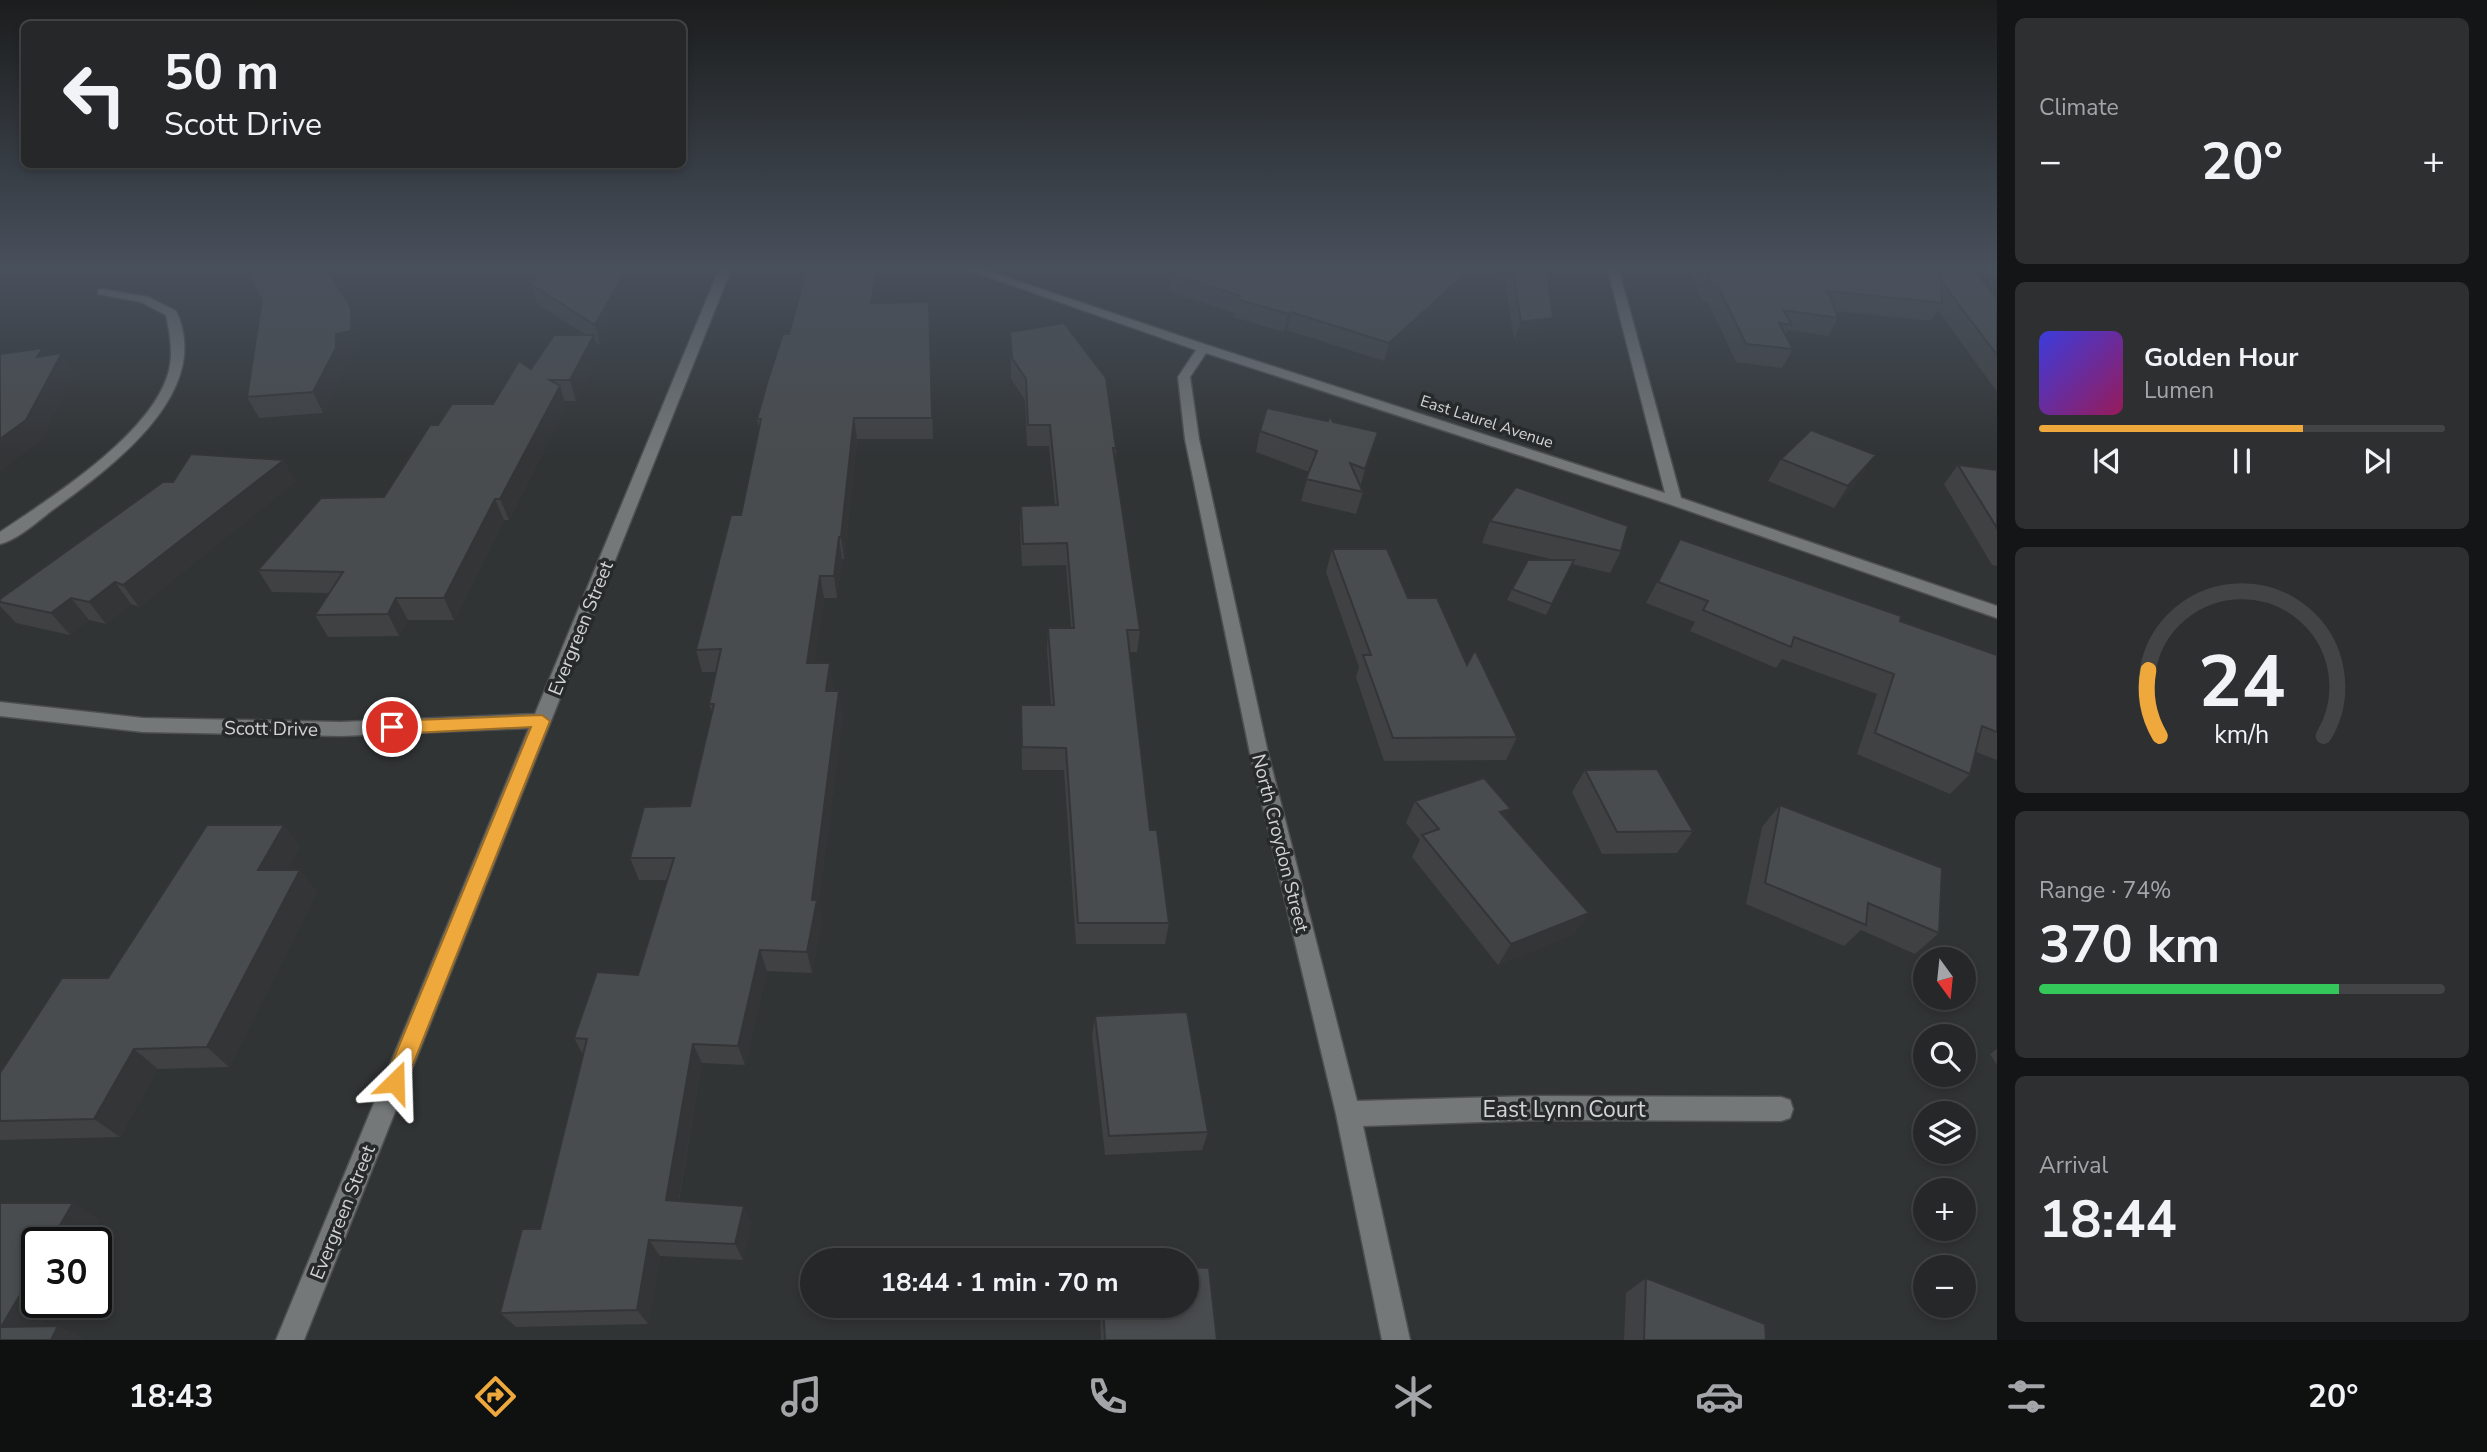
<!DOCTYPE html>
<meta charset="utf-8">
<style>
:root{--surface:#252728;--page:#2d2f30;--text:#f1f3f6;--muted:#a3a5a8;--line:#424445;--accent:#eea83c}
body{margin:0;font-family:"Nunito Sans",sans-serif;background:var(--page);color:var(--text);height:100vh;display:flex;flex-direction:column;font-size:26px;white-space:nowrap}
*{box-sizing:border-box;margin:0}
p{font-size:23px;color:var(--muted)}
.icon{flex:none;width:38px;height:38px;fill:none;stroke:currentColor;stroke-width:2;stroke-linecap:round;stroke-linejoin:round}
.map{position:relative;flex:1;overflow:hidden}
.side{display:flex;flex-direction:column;gap:18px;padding:18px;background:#141516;width:490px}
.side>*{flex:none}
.guide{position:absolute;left:21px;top:21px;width:665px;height:147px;border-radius:10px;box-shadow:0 4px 10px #0003,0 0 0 2px var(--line);background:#252728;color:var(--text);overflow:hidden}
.needle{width:46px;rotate:165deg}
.fabs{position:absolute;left:1913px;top:947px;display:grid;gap:14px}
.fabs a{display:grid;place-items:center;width:63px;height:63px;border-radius:50%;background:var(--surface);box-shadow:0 4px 10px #0003,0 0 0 2px var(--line);font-size:35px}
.speed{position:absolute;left:21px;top:1227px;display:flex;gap:14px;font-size:35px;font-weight:700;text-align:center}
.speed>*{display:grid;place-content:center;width:91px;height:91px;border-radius:50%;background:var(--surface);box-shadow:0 4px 10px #0003,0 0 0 2px var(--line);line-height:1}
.speed .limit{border:4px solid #111;border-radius:10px;background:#fff;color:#111}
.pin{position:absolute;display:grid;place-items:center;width:60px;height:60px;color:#fff;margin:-30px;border:4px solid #fff;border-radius:50%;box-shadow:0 2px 7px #0007}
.me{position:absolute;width:77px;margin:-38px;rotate:22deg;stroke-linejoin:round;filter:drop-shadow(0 0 5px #0008)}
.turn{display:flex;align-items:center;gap:24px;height:147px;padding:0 28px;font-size:32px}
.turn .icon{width:91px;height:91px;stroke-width:2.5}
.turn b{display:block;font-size:49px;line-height:60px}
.big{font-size:52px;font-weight:700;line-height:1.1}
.side .widget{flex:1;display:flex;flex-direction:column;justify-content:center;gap:10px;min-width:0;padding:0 24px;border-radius:10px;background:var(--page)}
.side .dial{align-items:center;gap:0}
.dial svg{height:182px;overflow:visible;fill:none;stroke:var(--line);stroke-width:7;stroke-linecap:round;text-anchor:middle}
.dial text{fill:var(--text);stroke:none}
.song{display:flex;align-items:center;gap:21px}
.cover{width:84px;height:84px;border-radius:10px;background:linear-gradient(135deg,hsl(240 70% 55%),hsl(330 70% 35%))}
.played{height:7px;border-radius:4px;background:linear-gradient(90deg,var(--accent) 65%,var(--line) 65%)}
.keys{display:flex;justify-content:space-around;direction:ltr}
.heat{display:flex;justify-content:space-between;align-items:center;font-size:38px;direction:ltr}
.charge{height:10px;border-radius:5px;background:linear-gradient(90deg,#34c759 74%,var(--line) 0)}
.trip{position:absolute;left:800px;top:1248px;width:399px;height:70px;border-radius:35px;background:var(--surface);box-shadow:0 4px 10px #0003,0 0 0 2px var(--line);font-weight:700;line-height:70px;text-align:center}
.tab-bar{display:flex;height:112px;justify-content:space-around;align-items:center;background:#0f1010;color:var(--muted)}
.tab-bar .icon{width:49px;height:49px}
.tab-bar .active{color:var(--accent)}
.tab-bar b{font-size:32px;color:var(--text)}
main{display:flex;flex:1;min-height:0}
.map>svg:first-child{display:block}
</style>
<main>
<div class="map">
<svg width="1997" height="1340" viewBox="0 0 1997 1340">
<rect width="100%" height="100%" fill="#313435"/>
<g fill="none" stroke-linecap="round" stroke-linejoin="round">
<defs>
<path id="minor" d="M720,267H732L304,1340H276L529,728L341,736L143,732L0,716V702L143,718L341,722L535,714Z
M960,267H976L1207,345L1665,493L1607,267H1618L1681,498L1997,606V618L1669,504L1206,353L1190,377L1199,439L1268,753L1357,1101L1539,1096L1781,1097L1790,1100L1793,1109L1790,1118L1781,1121L1539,1120L1363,1126L1410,1340H1382L1336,1114L1250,753L1185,439L1178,377L1196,350Z
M102,289L148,297L176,311C214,391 114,465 58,506C41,518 20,539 0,544V532C51,498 150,435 168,374C174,355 170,334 166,315L141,302L98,294V290Z"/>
</defs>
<use href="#minor" stroke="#4d4f50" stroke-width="3"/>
<use href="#minor" fill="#747879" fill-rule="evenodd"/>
</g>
<path fill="#3f4143" d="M227,267H325L360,327V352L346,354V368L323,413L259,418L247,397L262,300L255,286Z
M543,267H641L642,270L600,345L595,342L599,355L576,401H564L566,407L509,520H504L454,620H408L399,636L328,637L315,615L329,593L272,592L258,570L384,497L438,425L493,404L531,369L586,335L537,304L530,284Z
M807,267H879L880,279L876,303L930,322L933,439H857L844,559H842L837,598H824L814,663L834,685L833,691L843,713L818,906L822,921L812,973L767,971L745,1065L702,1063L679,1201L751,1222L743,1260L660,1256L648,1324L516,1327L500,1313L540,1229L583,1055L574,1038L638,975L667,880H639L630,858L690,806L712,713L709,704L716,672H702L696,650L741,515L759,429L757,419L789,334Z
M1410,267H1547L1553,318L1546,336L1514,340L1505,281L1475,277L1384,361L1287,330L1284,332L1233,317L1234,313L1169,291L1171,274L1400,275Z
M1688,267H1940V276L1997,299V392L1938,310L1930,321L1836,311L1838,318L1828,336L1788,330L1786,335L1793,349L1782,368L1736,362L1708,302L1702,301Z
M1010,332L1116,448L1115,461L1140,630L1137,652H1129L1150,830L1169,923L1165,944H1076L1064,770H1022L1021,705H1051L1047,650L1048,628H1071L1066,565L1022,566L1020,528L1021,506L1055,505L1049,446H1027L1025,400L1011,379Z
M1333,422L1372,453L1360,487L1363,492L1356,514L1301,501L1309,472L1256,452L1260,431Z
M1781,459L1861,477L1834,508L1768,481Z
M1958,465L1997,470V566L1992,565L1944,484Z
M296,481L139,607L131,604L106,624L89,620L70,635L16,623L0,606V599L173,482Z
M1490,521L1621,551L1610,573L1572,564L1546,615L1507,600L1512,589L1555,560L1482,543Z
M1680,539L1900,621L1997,655V760L1976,752L1970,774L1950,794L1857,754L1877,694L1782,659L1776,668L1690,631L1695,622L1646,603Z
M1332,549L1408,598L1467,665L1517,737L1506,760L1384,761L1356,677L1359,667L1326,572Z
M1585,770L1693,831L1677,853L1602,854L1572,792Z
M1415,801L1511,809L1506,819L1589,913L1574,934L1498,965L1412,857L1420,840L1406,823Z
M1780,805L1939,933L1915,954L1861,930L1844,946L1746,904L1762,827Z
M284,825L300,847L287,870H300L317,892L229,1067L158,1069L120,1137L0,1140V1073L108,978Z
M1095,1016L1208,1132L1202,1150L1105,1155L1092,1036Z
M1997,1049V1065L1990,1054Z
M1646,1278L1766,1340H1624L1626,1293Z
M919,1306L918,1319H874L872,1312Z
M1100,1306H1186L1217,1340H1101Z"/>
<path fill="#333537" d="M0,267H43L33,269L0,293Z
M628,267H641L642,270L600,345L595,325Z
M877,267H879L880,279L873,323L871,303Z
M1473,267H1479L1475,277L1384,361L1389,343Z
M351,307L360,327V352L346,354V368L323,413L313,392L336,334Z
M1291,312L1287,330L1284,332L1288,314Z
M1553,318L1546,336L1514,340L1521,322Z
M594,335L599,355L576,401L570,380Z
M43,348L55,366L62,353L75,374L41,441L0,472V439L37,357Z
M560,386L566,407L509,520L500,499Z
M854,418L857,439L844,559L841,537Z
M1378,432L1372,453L1359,491L1365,469Z
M1876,455L1861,477L1834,508L1848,486Z
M284,460L296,481L139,607L123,585Z
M495,499L504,520L454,620L444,598Z
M839,537L842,559L837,598L834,576Z
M820,576L824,598L811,685L807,663Z
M115,582L131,604L106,624L89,602Z
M71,598L89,620L70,635L51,613Z
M396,598L408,620L399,636L388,614Z
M830,663L834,685L830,713L826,691Z
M839,691L843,713L818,906L822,921L812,973L807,952L812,900Z
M1511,809L1500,831V812Z
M284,825L300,847L276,891L258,870Z
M300,870L317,892L229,1067L207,1047Z
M1589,913L1574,934L1498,965L1511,944Z
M760,950L767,971L745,1065L738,1046Z
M693,1044L702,1063L676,1216L666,1200Z
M134,1049L158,1069L120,1137L94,1119Z
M73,1203L101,1220L89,1242H50Z
M744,1206L751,1222L743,1260L735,1244Z
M649,1240L660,1256L648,1324L637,1310Z
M37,1266V1302H55L34,1340L1,1327Z
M58,1326L88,1340H51Z"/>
<path fill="#494c4e" stroke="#333537" stroke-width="2" d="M245,267H325L351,307V331L336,334V348L313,392L247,397L262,300Z
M543,267H628L595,325L530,284Z
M807,267H877L871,303L929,302L932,418H854L841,537H839L834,576H820L807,663H830L826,691H839L812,900H817L807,952L760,950L738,1046L693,1044L666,1200L744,1206L735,1244L649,1240L637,1310L500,1313L522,1229H540L587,1039L574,1038L597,972L638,975L674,858H630L644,807L690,806L714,704H709L721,649L696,650L731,515H741L761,419H757L767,383L783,334H789Z
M1181,267H1374L1400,275L1410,267H1473L1389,343L1291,312L1288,314L1236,299L1240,296L1171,274Z
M1512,267H1547L1553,318L1521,322Z
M1704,267H1940V276L1952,267H1971L1997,299V355L1941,281L1942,303L1828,291L1838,318L1783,310L1792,325L1779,323L1793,349L1746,344L1717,284H1711Z
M1064,323L1106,378L1116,448H1113L1140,630H1127L1150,830H1157L1169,923H1078L1066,748L1022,747L1021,705H1054L1048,628H1074L1067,543L1023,544L1021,506L1058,505L1050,425H1028L1026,379L1012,358L1010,332Z
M554,335H594L570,380H550L560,386L500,499H495L444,598H396L388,614L315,615L343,572L258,570L321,498L384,497L430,425H438L452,404H493L519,361L531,369Z
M43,348L37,357L62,353L26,420L0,439V354Z
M1267,408L1328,421L1330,416L1333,422L1378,432L1365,469L1350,463L1363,492L1306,479L1317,451L1260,431Z
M1811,430L1876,455L1848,486L1781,459Z
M191,454L284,460L123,585L115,582L89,602L71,598L51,613L0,602V599L163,482H173Z
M1958,465L1997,470V528Z
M1516,487L1628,526L1621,551L1490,521Z
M1680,539L1901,616L1900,621L1997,655V732L1982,726L1970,774L1875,733L1894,674L1794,637L1791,647L1703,610L1708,601L1658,582Z
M1332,549H1387L1408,598H1437L1467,665L1475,650L1517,737L1393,738L1363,655H1371Z
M1528,560H1574L1552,604L1512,589Z
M1657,769L1693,831L1617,832L1585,770Z
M1484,778L1511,809L1500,812L1589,913L1511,944L1422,835L1439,829L1415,801Z
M1780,805L1942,868L1939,933L1868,903L1866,925L1765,883Z
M207,825H284L258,870H300L207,1047L134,1049L94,1119L0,1121V1073L62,978H108Z
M1187,1012L1208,1132L1109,1136L1095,1016Z
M0,1203H73L50,1242H37V1266L1,1327L58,1326L51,1340H0Z
M1186,1267L1209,1268L1217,1340H1105L1103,1306H1186Z
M1646,1278L1765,1324L1766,1340H1644Z
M872,1306H917V1312H872Z"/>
<linearGradient id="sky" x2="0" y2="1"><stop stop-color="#1b1d1d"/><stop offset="0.59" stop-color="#48505c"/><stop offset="1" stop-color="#48505c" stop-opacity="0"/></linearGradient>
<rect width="1997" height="454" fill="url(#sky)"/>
<path fill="#eea83c" stroke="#9b6d27" stroke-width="2" d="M542,715L550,721L406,1082L403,1090L395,1093L387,1090L384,1082L531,727L392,734L383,727L392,721Z"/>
<g text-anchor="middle" stroke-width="7" stroke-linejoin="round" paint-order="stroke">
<g font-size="16" fill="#d1d3d4" stroke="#272a2b">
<text transform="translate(1487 421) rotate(18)" y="6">East Laurel Avenue</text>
</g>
<g font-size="19" fill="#d1d3d4" stroke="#272a2b">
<text transform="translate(580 628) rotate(-68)" y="7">Evergreen Street</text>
<text transform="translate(271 728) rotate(1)" y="7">Scott Drive</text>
<text transform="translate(1281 843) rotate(76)" y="7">North Croydon Street</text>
<text transform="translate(342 1212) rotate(-68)" y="7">Evergreen Street</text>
</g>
<g font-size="23" fill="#d1d3d4" stroke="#272a2b">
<text x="1564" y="1117">East Lynn Court</text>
</g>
</g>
</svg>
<div class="fabs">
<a><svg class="needle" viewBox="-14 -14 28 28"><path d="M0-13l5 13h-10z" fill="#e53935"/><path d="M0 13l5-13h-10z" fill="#a3a5a8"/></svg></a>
<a><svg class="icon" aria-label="search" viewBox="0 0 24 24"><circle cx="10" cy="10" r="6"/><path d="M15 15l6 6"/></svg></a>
<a><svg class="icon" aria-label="layers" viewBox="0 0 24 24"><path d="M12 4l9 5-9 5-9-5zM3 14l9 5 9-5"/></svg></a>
<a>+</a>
<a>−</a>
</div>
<div class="speed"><div class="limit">30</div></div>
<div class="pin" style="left:392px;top:727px;background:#d93025"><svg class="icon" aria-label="arrive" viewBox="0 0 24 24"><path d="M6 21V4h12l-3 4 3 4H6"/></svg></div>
<svg class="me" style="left:395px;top:1082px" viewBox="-20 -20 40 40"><path d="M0-17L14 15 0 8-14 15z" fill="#eea83c" stroke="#fff" stroke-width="4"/></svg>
<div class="trip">18:44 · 1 min · 70 m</div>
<div class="guide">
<div class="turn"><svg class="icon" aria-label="left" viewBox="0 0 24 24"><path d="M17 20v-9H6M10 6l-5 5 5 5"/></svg><div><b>50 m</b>Scott Drive</div></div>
</div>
</div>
<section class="side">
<div class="widget"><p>Climate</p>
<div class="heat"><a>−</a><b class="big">20°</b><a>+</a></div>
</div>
<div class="widget">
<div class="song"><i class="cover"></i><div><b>Golden Hour</b><p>Lumen</p></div></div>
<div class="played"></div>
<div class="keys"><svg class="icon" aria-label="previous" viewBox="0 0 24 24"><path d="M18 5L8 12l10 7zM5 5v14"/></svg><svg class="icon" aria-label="pause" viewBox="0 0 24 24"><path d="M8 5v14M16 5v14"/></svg><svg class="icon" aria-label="next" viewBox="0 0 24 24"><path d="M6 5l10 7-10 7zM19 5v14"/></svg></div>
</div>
<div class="widget dial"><svg viewBox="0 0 100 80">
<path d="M14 69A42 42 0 1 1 86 69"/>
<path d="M14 69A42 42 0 0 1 9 40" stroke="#eea83c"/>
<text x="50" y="56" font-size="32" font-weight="700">24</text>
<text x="50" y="72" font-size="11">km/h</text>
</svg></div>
<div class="widget"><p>Range · 74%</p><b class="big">370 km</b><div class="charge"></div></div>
<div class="widget"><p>Arrival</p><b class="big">18:44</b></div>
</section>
</main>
<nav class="tab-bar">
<b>18:43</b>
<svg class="icon active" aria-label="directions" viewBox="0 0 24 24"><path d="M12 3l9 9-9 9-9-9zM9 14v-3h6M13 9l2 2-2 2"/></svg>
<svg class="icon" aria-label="music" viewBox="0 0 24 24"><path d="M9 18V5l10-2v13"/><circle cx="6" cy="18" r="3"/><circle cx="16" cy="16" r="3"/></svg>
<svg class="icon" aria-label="phone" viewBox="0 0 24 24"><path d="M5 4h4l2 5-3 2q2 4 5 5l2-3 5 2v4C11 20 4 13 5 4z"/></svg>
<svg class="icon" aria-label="climate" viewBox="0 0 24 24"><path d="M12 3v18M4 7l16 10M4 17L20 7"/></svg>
<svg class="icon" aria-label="car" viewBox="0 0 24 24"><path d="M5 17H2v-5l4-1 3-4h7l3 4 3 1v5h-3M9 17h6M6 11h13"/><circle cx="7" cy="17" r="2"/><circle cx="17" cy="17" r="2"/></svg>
<svg class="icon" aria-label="filters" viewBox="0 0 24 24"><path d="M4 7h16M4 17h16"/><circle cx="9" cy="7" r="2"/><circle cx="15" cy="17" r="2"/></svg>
<b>20°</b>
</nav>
